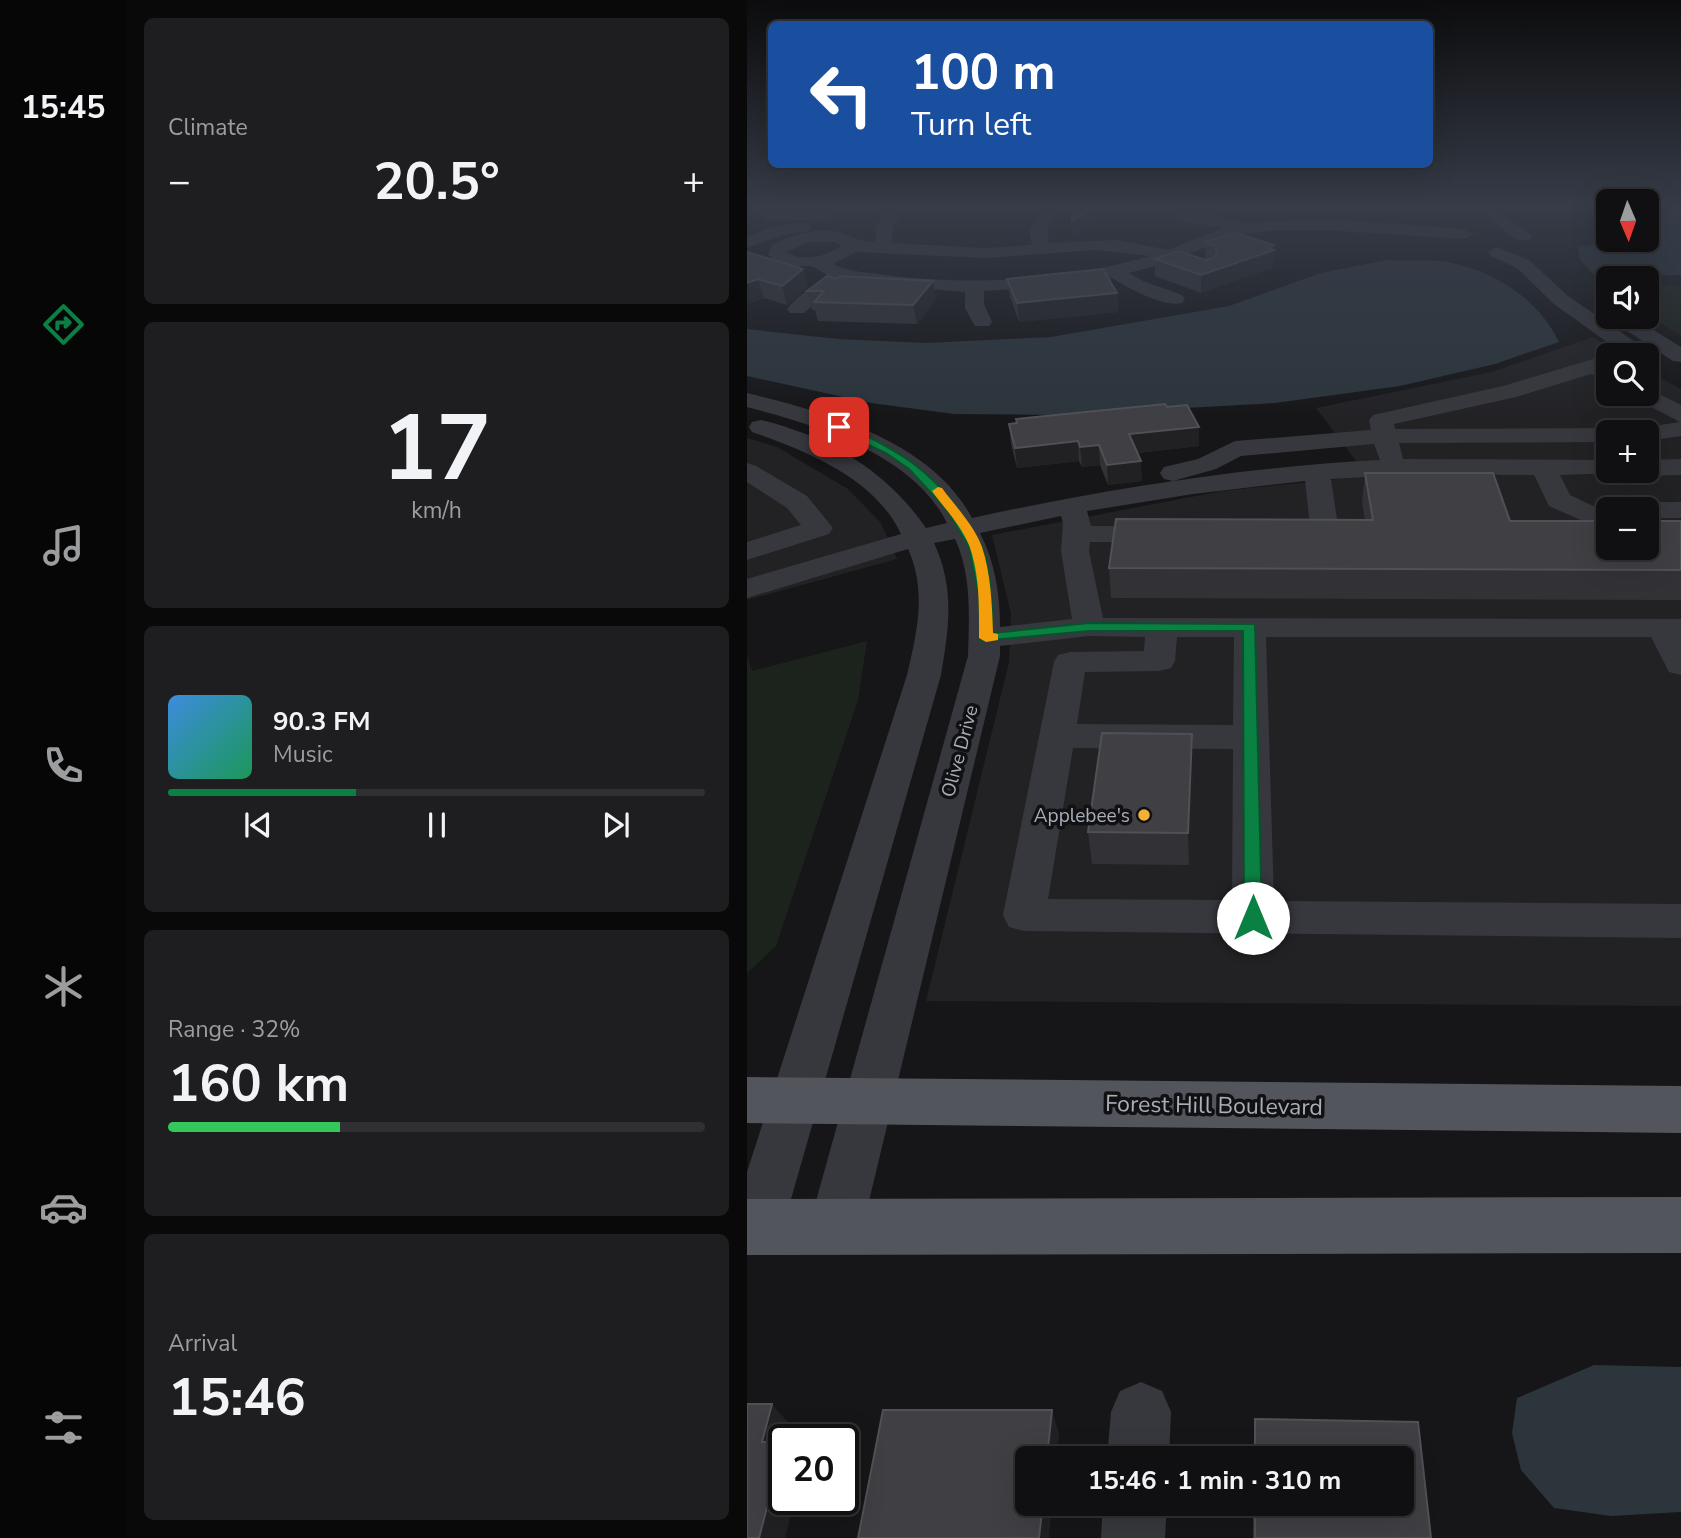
<!DOCTYPE html>
<meta charset="utf-8">
<style>
:root{--surface:#101012;--page:#1e1e20;--text:#f1f3f6;--muted:#9c9d9f;--line:#303032;--accent:#0b8043}
body{margin:0;font-family:"Nunito Sans",sans-serif;background:var(--page);color:var(--text);height:100vh;display:flex;flex-direction:column;font-size:26px;white-space:nowrap}
*{box-sizing:border-box;margin:0}
p{font-size:23px;color:var(--muted)}
.icon{flex:none;width:38px;height:38px;fill:none;stroke:currentColor;stroke-width:2;stroke-linecap:round;stroke-linejoin:round}
.map{position:relative;flex:1;overflow:hidden}
.drawer{display:flex;flex-direction:column;gap:18px;padding:18px;background:#09090a;width:621px}
.drawer>*{flex:none}
.top-card{position:absolute;left:21px;top:21px;width:665px;height:147px;border-radius:10px;box-shadow:0 7px 28px #0002,0 0 0 2px var(--line);background:#1a4fa0;color:#fff;overflow:hidden}
.needle{width:46px;rotate:178deg}
.tools{position:absolute;left:849px;top:189px;display:grid;gap:14px}
.tools a{display:grid;place-items:center;width:63px;height:63px;border-radius:10px;background:var(--surface);box-shadow:0 7px 28px #0002,0 0 0 2px var(--line);font-size:35px}
.speed{position:absolute;left:21px;top:1424px;display:flex;gap:14px;font-size:35px;font-weight:700;text-align:center}
.speed>*{display:grid;place-content:center;width:91px;height:91px;border-radius:50%;background:var(--surface);box-shadow:0 7px 28px #0002,0 0 0 2px var(--line);line-height:1}
.speed .limit{border:4px solid #111;border-radius:10px;background:#fff;color:#111}
.pin{position:absolute;display:grid;place-items:center;width:60px;height:60px;color:#fff;margin:-30px;border-radius:14px;box-shadow:0 4px 10px #0006}
.me{position:absolute;width:77px;margin:-38px;rotate:0deg;stroke-linejoin:round;filter:drop-shadow(0 0 5px #0008)}
.turn{display:flex;align-items:center;gap:24px;height:147px;padding:0 28px;font-size:32px}
.turn .icon{width:91px;height:91px;stroke-width:2.5}
.turn b{display:block;font-size:49px;line-height:60px}
.big{font-size:52px;font-weight:700;line-height:1.1}
.drawer .tile{flex:1;display:flex;flex-direction:column;justify-content:center;gap:10px;min-width:0;padding:0 24px;border-radius:10px;background:var(--page)}
.drawer .dial{align-items:center;gap:0}
.dial b{font-size:91px;line-height:1}
.song{display:flex;align-items:center;gap:21px}
.cover{width:84px;height:84px;border-radius:10px;background:linear-gradient(135deg,hsl(210 70% 55%),hsl(150 70% 35%))}
.played{height:7px;border-radius:4px;background:linear-gradient(90deg,var(--accent) 35%,var(--line) 35%)}
.keys{display:flex;justify-content:space-around;direction:ltr}
.heat{display:flex;justify-content:space-between;align-items:center;font-size:38px;direction:ltr}
.charge{height:10px;border-radius:5px;background:linear-gradient(90deg,#34c759 32%,var(--line) 0)}
.trip{position:absolute;left:268px;top:1446px;width:399px;height:70px;border-radius:10px;background:var(--surface);box-shadow:0 7px 28px #0002,0 0 0 2px var(--line);font-weight:700;line-height:70px;text-align:center}
main{display:flex;flex:1;min-height:0}
.tab-bar{display:flex;flex-direction:column;width:126px;justify-content:space-around;align-items:center;background:#060607;color:var(--muted)}
.tab-bar .icon{width:49px;height:49px}
.tab-bar .active{color:var(--accent)}
.tab-bar b{font-size:32px;color:var(--text)}
.map>svg:first-child{display:block}
</style>
<main>
<nav class="tab-bar">
<b>15:45</b>
<svg class="icon active" aria-label="directions" viewBox="0 0 24 24"><path d="M12 3l9 9-9 9-9-9zM9 14v-3h6M13 9l2 2-2 2"/></svg>
<svg class="icon" aria-label="music" viewBox="0 0 24 24"><path d="M9 18V5l10-2v13"/><circle cx="6" cy="18" r="3"/><circle cx="16" cy="16" r="3"/></svg>
<svg class="icon" aria-label="phone" viewBox="0 0 24 24"><path d="M5 4h4l2 5-3 2q2 4 5 5l2-3 5 2v4C11 20 4 13 5 4z"/></svg>
<svg class="icon" aria-label="climate" viewBox="0 0 24 24"><path d="M12 3v18M4 7l16 10M4 17L20 7"/></svg>
<svg class="icon" aria-label="car" viewBox="0 0 24 24"><path d="M5 17H2v-5l4-1 3-4h7l3 4 3 1v5h-3M9 17h6M6 11h13"/><circle cx="7" cy="17" r="2"/><circle cx="17" cy="17" r="2"/></svg>
<svg class="icon" aria-label="filters" viewBox="0 0 24 24"><path d="M4 7h16M4 17h16"/><circle cx="9" cy="7" r="2"/><circle cx="15" cy="17" r="2"/></svg>
</nav>
<section class="drawer">
<div class="tile"><p>Climate</p>
<div class="heat"><a>−</a><b class="big">20.5°</b><a>+</a></div>
</div>
<div class="tile dial"><b>17</b><p>km/h</p></div>
<div class="tile">
<div class="song"><i class="cover"></i><div><b>90.3 FM</b><p>Music</p></div></div>
<div class="played"></div>
<div class="keys"><svg class="icon" aria-label="previous" viewBox="0 0 24 24"><path d="M18 5L8 12l10 7zM5 5v14"/></svg><svg class="icon" aria-label="pause" viewBox="0 0 24 24"><path d="M8 5v14M16 5v14"/></svg><svg class="icon" aria-label="next" viewBox="0 0 24 24"><path d="M6 5l10 7-10 7zM19 5v14"/></svg></div>
</div>
<div class="tile"><p>Range · 32%</p><b class="big">160 km</b><div class="charge"></div></div>
<div class="tile"><p>Arrival</p><b class="big">15:46</b></div>
</section>
<div class="map">
<svg width="934" height="1538" viewBox="0 0 934 1538">
<rect width="100%" height="100%" fill="#161618"/>
<path fill="#222225" fill-rule="evenodd" d="M846,337L874,355H861V394H900V371L934,389V1006L179,1001L262,662L264,614L245,535L475,491L620,476L569,408L745,372ZM861,432H900V471H861ZM861,509H900V548H861Z
M0,438L30,447L101,489L134,523L150,559L0,600Z"/>
<path fill="#1c231d" d="M166,205H310L274,214H193Z
M612,205H684L681,218L609,214Z
M900,285H934V336L900,314Z
M120,641L111,700L29,946L0,973V656L5,671Z"/>
<path fill="#2c353c" d="M900,205H934V275L848,276L833,260L831,247L879,240H900V235L912,230L913,221L900,209Z
M640,260C659,261 681,259 700,262C746,270 792,299 812,342L748,364L653,386L528,403L313,415L207,414L124,403L0,376V329L91,339L179,343L304,337L482,306L574,273Z
M847,1365L934,1367V1512L864,1516L807,1508L774,1470L765,1433L770,1398Z"/>
<g fill="none" stroke-linecap="round" stroke-linejoin="round">
<path fill="#37383d" fill-rule="evenodd" d="M725,205H743L785,236L782,240H770Z
M300,210L308,215L300,230L302,243L371,240L421,250L476,228L431,221L429,217L431,213L451,212L498,223L581,219L717,229L726,234L717,239L581,230H527L485,236L422,262L382,273L396,281L435,295L438,299L435,303C416,308 380,287 363,277L312,286L237,291V304L245,322L242,326H228L218,308V292L105,282L76,296L57,313H43L40,309C52,294 68,285 84,277C79,275 74,271 69,268C54,262 38,274 21,254L25,245C45,235 71,226 95,233C107,237 113,242 126,242L129,239L128,227L138,213L144,212L152,217L146,227L145,243L238,248L285,245L282,230L294,211ZM62,242H87L95,246C79,256 56,263 39,252ZM349,250L403,256C318,281 225,286 138,275C120,272 101,272 86,264L109,252L238,258Z
M55,222L61,223L64,227L61,231L35,235L0,248V237L25,227Z
M750,247L782,260L821,296L900,350L903,355L900,360V355H878L807,304L770,268L744,256L741,252Z
M866,317H886L934,347V362L926,361L868,323Z
M846,359L861,365V381L844,374L769,397L647,424L648,429L861,428L870,430L871,432H861V442L652,443L656,459L861,460V471H872L870,473L813,475L823,495L861,513V532L802,506L787,475L674,474L584,479L592,533L588,539L578,541L533,539L529,533L533,527L563,525L558,481L446,494L340,511L344,526H418L428,528L432,534L428,540L418,542H343L342,551L356,618L934,619V675L922,672L904,637H519L527,901L934,904V938L277,931L262,927L256,915L307,662L311,655L323,652L397,651L398,637L342,636L253,646V656L116,1226L108,1245L89,1252L70,1245L62,1226L221,656C222,617 225,575 208,539L187,543C208,588 202,628 194,675L36,1227L28,1246L9,1253L0,1250V1172L160,675C170,632 180,591 161,549L0,598V579L154,534C128,478 59,451 5,432L2,427L5,422L14,420C81,436 140,471 179,528L200,523C166,454 69,425 0,407V393C78,412 184,440 225,518C359,489 496,467 633,460L627,444L494,456L469,469L426,481L417,479L413,473L417,467L451,459L488,441L624,430L622,420L626,415L756,386ZM314,516L316,523L314,551L325,619L253,627C253,594 248,562 233,533ZM430,637H487L486,725L330,724L338,672L412,671L424,668L428,661ZM326,748L486,749L485,900L301,899Z
M900,388L934,405V436L900,441V432H889L900,427L933,422L889,399L886,394H900Z
M934,459V475L900,476L889,471H900V460Z
M0,463L9,466L60,496L86,528L82,534L0,560V542L54,525L40,508L0,482Z
M900,502H934V518H900V509H887L890,504Z
M394,1382L415,1391L424,1412L422,1458H360L364,1412L373,1391Z
M356,1503H420L418,1538H354Z"/>
<path fill="#53555c" fill-rule="evenodd" d="M0,1077L934,1086V1133L0,1123Z
M934,1197V1253L0,1255V1199Z"/>
</g>
<path fill="#323236" d="M14,205H96L83,221L18,220Z
M480,205H518L515,208Z
M458,242L527,245L526,268L454,293L408,276V259L458,260Z
M0,252L56,269L61,287L40,305L17,298L0,304Z
M89,279L189,299L170,324L71,321L68,310H65L60,291Z
M260,279L370,293L371,312L272,322L263,297Z
M420,407L452,446L391,453L395,481L361,485L353,465L335,467L332,461L270,468L264,444L262,424L269,423V419Z
M618,473L763,521H934V600L364,598L362,568L618,520L615,502Z
M446,765L442,865L345,864L341,832Z
M508,1419L671,1422L684,1538H506V1503H654V1458H506Z"/>
<path fill="#212124" d="M79,205H96L83,221Z
M348,205H363L364,210L326,238L325,221Z
M527,245L526,268L454,293V275Z
M56,269L61,287L40,305L35,286Z
M11,279L17,298L0,304V283Z
M186,281L189,299L170,324L166,305Z
M370,293L371,312L272,322L270,303Z
M452,427V446L383,454L382,434Z
M331,441L332,461L270,468L268,448Z
M352,445L353,465L335,467L333,447Z
M394,461L395,481L361,485L360,465Z
M445,734L446,765L442,865L441,833Z
M25,1404L45,1427L41,1440H37V1500H48L38,1538H12L15,1442Z
M305,1410L312,1433L310,1458H300Z
M296,1503H305L302,1538H292Z"/>
<path fill="#3f3f44" stroke="#4f5156" stroke-width="2" d="M325,205H348L325,221Z
M488,233L527,245L521,248L527,250L454,275L408,259L432,251L458,260L467,258L470,252L468,246L458,242Z
M0,252L56,269L35,286L11,279L0,283Z
M356,269L370,293L270,303L260,279Z
M80,276L89,279L93,276L186,281L166,305L67,302L77,291H60Z
M418,404L420,407L440,405L452,427L382,434L394,461L360,465L352,445L333,447L331,441L268,448L262,424L270,423L269,419Z
M618,473H746L763,521H861V548H900V521H934V570L362,568L369,519L626,520Z
M355,733L445,734L441,833L341,832Z
M0,1404H25L15,1442H37L12,1538H0Z
M136,1410H305L300,1458H280V1503H296L292,1538H111Z
M508,1419L671,1422L684,1538H508V1503H654V1458H508Z"/>
<linearGradient id="sky" x2="0" y2="1"><stop stop-color="#0c0c0d"/><stop offset="0.49" stop-color="#363c48"/><stop offset="1" stop-color="#363c48" stop-opacity="0"/></linearGradient>
<rect width="934" height="420" fill="url(#sky)"/>
<path fill="#0b8043" stroke="#07532c" stroke-width="2" d="M88,424H95C151,450 187,470 221,524C225,531 232,539 235,547C245,573 245,606 246,633L342,623L508,624L515,918L513,923H500L497,918L496,631H342L234,641L232,598L222,547L200,510L162,469L139,453L88,429Z"/>
<path fill="#f59e0b" d="M191,487L195,488C208,506 227,525 235,547C244,574 245,605 246,633L251,634V640L239,642L232,638C232,608 233,574 222,545C214,525 197,508 185,491Z"/>
<circle fill="#f2b134" stroke="#111113" stroke-width="2.5" cx="397" cy="815" r="7"/>
<g text-anchor="middle" stroke-width="7" stroke-linejoin="round" paint-order="stroke">
<g font-size="19" fill="#a8adb8" stroke="#111113">
<text transform="translate(212 751) rotate(-75)" y="7">Olive Drive</text>
</g>
<g font-size="19" fill="#a8adb8" stroke="#111113" text-anchor="end">
<text x="383" y="822">Applebee's</text>
</g>
<g font-size="23" fill="#a8adb8" stroke="#111113">
<text transform="translate(467 1105) rotate(1)" y="8">Forest Hill Boulevard</text>
</g>
</g>
</svg>
<div class="tools">
<a><svg class="needle" viewBox="-14 -14 28 28"><path d="M0-13l5 13h-10z" fill="#e53935"/><path d="M0 13l5-13h-10z" fill="#9c9d9f"/></svg></a>
<a><svg class="icon" aria-label="sound" viewBox="0 0 24 24"><path d="M4 9h4l5-4v14l-5-4H4zM17 9q2 3 0 6"/></svg></a>
<a><svg class="icon" aria-label="search" viewBox="0 0 24 24"><circle cx="10" cy="10" r="6"/><path d="M15 15l6 6"/></svg></a>
<a>+</a>
<a>−</a>
</div>
<div class="speed"><div class="limit">20</div></div>
<div class="pin" style="left:92px;top:427px;background:#d93025"><svg class="icon" aria-label="arrive" viewBox="0 0 24 24"><path d="M6 21V4h12l-3 4 3 4H6"/></svg></div>
<svg class="me" style="left:506px;top:918px" viewBox="-20 -20 40 40"><circle r="19" fill="#fff"/><path d="M0-13L10 11 0 6-10 11z" fill="#0b8043"/></svg>
<div class="trip">15:46 · 1 min · 310 m</div>
<div class="top-card">
<div class="turn"><svg class="icon" aria-label="left" viewBox="0 0 24 24"><path d="M17 20v-9H6M10 6l-5 5 5 5"/></svg><div><b>100 m</b>Turn left</div></div>
</div>
</div>
</main>
